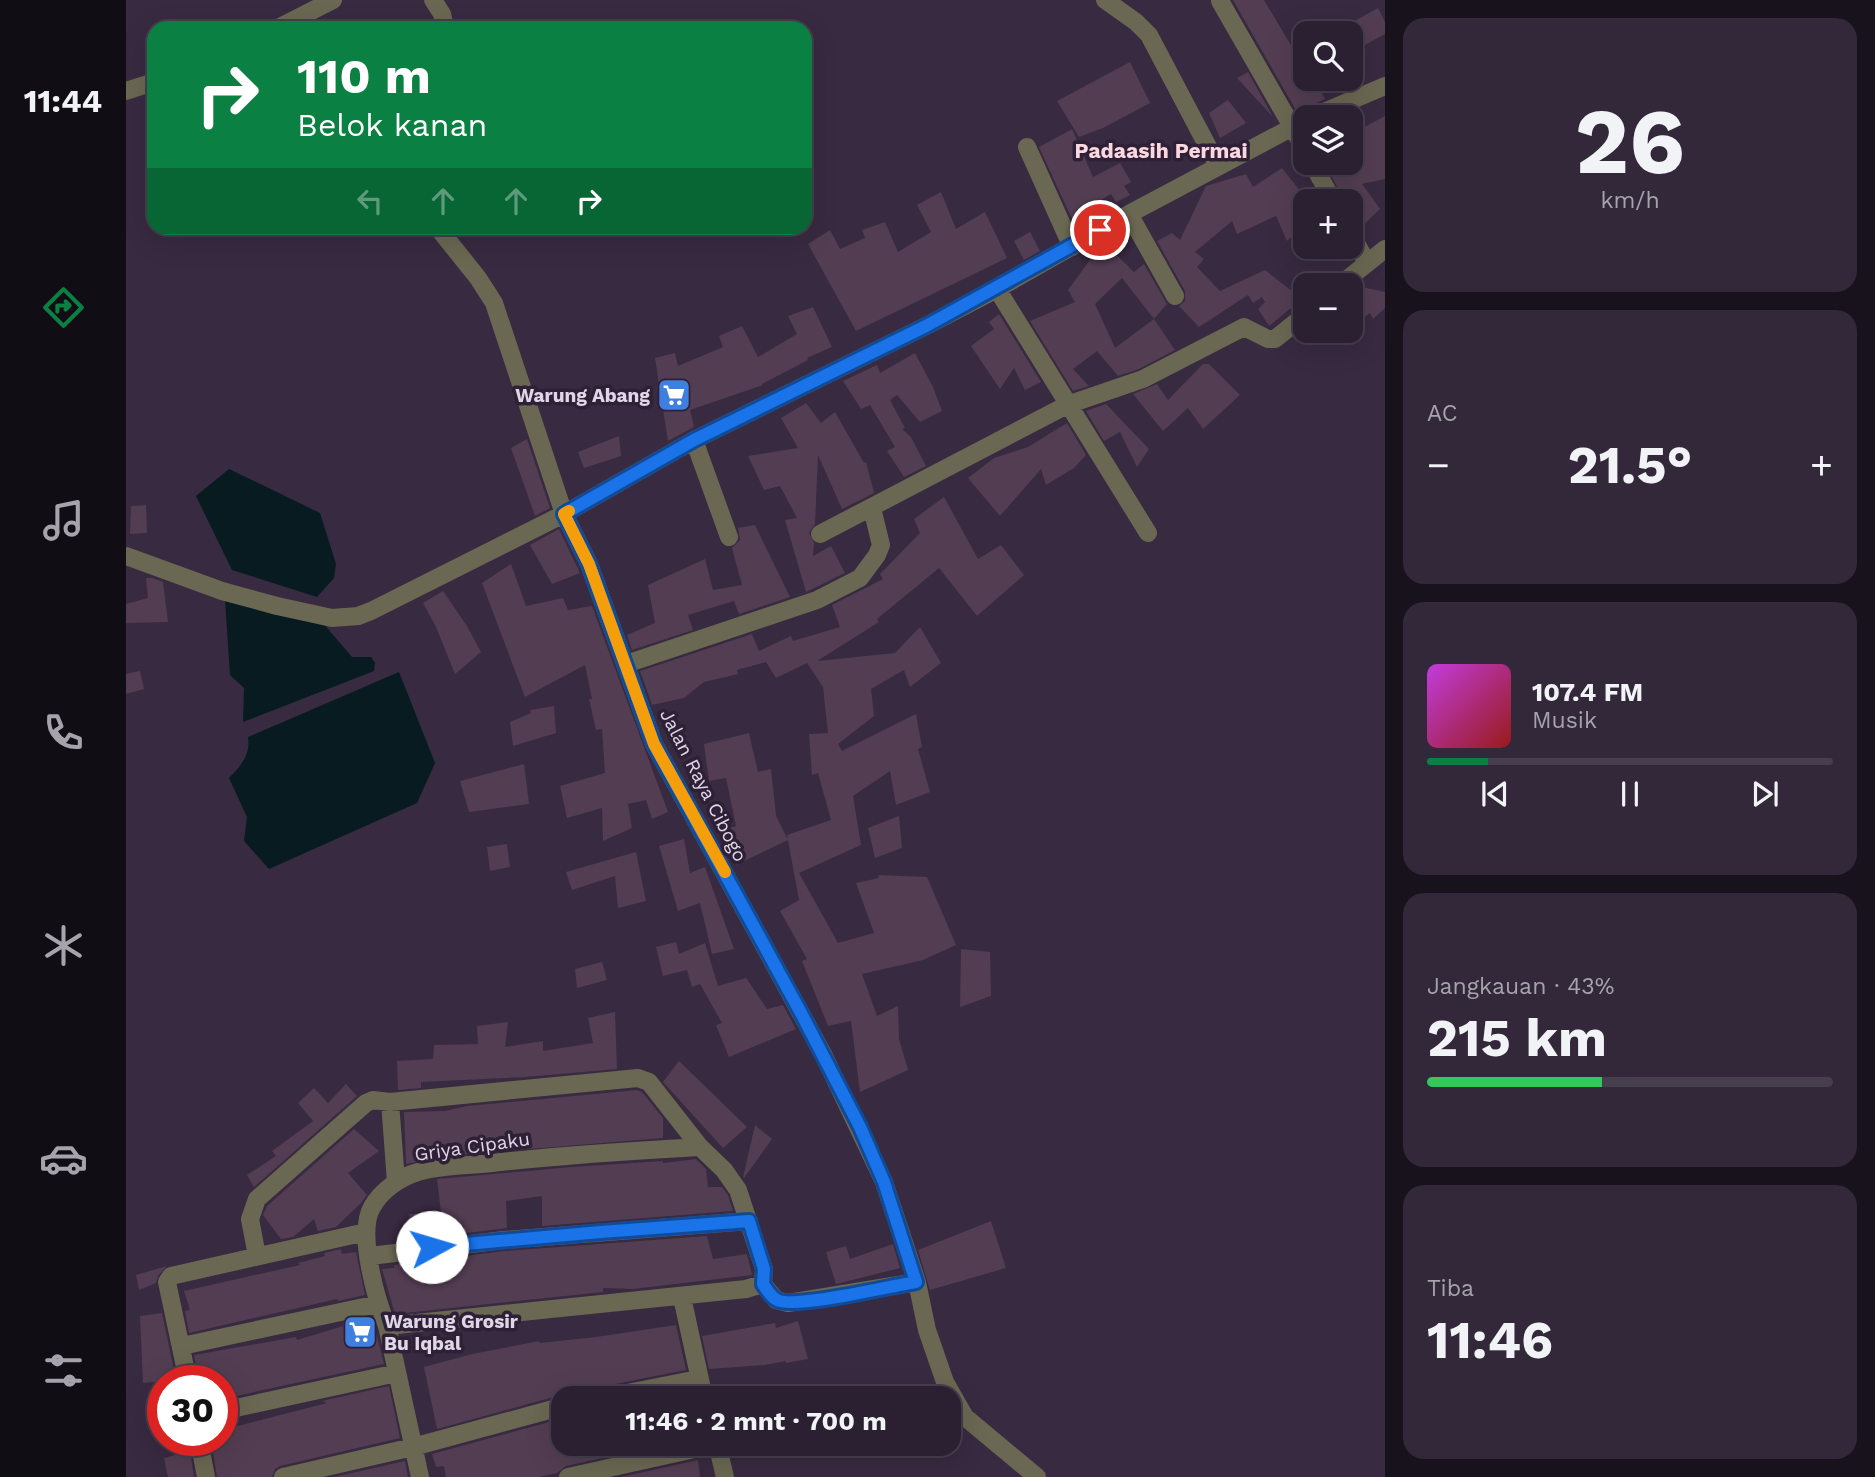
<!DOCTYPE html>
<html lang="id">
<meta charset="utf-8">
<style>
:root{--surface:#2a2031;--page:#322839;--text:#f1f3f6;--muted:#a5a3ab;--line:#463e4d;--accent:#0b8043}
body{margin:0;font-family:"Work Sans",sans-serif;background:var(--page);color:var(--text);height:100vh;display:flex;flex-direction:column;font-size:26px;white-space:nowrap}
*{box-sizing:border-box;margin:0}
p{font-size:23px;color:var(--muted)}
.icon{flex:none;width:38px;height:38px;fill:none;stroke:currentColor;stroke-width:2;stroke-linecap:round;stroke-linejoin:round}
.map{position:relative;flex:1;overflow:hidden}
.side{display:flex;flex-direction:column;gap:18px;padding:18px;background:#17121b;width:490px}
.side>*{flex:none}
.banner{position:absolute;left:21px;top:21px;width:665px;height:214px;border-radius:21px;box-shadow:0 7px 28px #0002,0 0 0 2px var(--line);background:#0b8043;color:#fff;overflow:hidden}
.tools{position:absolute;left:1167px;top:21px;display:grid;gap:14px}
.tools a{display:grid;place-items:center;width:70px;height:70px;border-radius:14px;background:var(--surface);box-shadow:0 7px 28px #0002,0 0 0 2px var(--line);font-size:35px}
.speed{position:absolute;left:21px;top:1365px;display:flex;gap:14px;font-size:35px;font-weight:700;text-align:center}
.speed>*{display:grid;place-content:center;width:91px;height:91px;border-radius:50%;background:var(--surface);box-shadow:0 7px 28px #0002,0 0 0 2px var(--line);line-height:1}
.speed .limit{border:10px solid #d22;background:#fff;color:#111}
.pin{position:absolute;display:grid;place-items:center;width:60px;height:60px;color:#fff;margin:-30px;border:4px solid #fff;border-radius:50%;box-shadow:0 2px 7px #0007}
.me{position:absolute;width:77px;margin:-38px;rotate:84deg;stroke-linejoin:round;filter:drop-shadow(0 0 5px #0008)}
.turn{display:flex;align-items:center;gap:24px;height:147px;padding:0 35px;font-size:32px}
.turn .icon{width:91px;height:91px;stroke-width:2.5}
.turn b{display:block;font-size:49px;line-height:60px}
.lanes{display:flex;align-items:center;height:66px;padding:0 35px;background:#0003;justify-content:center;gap:35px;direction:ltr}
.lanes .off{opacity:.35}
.big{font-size:52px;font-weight:700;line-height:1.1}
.side .card{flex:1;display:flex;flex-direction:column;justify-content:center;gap:10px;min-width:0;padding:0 24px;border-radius:21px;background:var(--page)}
.side .dial{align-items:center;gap:0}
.dial b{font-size:91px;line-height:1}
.song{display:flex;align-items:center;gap:21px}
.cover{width:84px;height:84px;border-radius:10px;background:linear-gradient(135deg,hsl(290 70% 55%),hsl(0 70% 35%))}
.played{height:7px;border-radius:4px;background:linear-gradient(90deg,var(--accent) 15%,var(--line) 15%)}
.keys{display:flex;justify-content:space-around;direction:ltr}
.heat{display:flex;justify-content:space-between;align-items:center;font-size:38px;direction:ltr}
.charge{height:10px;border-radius:5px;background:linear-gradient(90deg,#34c759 43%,var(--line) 0)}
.trip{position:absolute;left:425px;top:1386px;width:410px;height:70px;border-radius:21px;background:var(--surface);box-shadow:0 7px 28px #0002,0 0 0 2px var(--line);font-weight:700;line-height:70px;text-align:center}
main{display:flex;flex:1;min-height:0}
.tabs{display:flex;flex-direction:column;width:126px;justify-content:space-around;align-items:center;background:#110d14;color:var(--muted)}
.tabs .icon{width:49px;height:49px}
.tabs .selected{color:var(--accent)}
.tabs b{font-size:32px;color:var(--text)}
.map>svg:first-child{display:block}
</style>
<main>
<nav class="tabs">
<b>11:44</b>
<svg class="icon selected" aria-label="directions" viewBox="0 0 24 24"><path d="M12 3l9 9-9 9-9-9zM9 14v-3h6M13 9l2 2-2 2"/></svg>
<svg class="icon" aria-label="music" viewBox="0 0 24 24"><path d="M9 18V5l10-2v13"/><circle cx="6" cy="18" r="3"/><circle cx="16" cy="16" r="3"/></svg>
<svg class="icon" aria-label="phone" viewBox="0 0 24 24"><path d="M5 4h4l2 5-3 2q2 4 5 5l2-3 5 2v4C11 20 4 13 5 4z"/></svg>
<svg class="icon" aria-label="climate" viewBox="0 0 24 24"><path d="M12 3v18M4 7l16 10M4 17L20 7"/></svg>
<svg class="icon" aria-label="car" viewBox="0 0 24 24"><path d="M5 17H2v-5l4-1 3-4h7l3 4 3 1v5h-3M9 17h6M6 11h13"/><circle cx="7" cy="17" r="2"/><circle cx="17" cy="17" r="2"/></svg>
<svg class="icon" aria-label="filters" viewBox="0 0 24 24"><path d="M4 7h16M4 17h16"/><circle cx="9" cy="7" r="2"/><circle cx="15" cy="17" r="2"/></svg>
</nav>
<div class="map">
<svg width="1259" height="1477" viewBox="0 0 1259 1477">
<rect width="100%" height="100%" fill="#382a41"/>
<path fill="#071b20" d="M103,469L194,513L210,564L208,578L191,597L106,570L70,496Z
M99,600L196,622L226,657H245L249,663L248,671L117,722L118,688L104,675Z
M273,672L309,763L291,803L143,869L118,841L121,817L103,778C115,766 125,754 122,737Z"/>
<path fill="#533d52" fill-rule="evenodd" d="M1107,0H1138L1172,57L1180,53V79H1188L1199,99L1171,112Z
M1252,8L1259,22V34L1237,46L1225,23Z
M1004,62L1024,103L977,128L953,137L931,101Z
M1122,72L1147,117L1111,78Z
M1102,100L1120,123L1094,138L1083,113Z
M1259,116V179L1236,184L1254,209L1234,228L1225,214V201H1218L1199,163H1225V134Z
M946,129L967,177L994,163L1005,182L998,186L1004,195L990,202L985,194L957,211L964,223L951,230L913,147Z
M1156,168L1180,198V223L1161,241L1150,216L1111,234L1106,221L1069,252L1078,259L1071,267L1094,291L1139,270L1176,299L1143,326L1132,309L1139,302L1136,297L1127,303L1122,295L1073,327L1053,306L1059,301V291L1031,241L1046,233L1054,240L1080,186L1120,174L1127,187Z
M815,192L830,229L859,212L881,258L730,331L682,244L704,230L714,249L739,238L736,230L759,222L772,252L805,232L791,205Z
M904,232L914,251L898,260L888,241Z
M977,242L1008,272L1018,264L1041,304L1028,319L1049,350L1013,369L992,376L971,351L947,369L963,386L947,391L904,321L949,302L942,290ZM996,278L1028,319L989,348L969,304Z
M1231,286L1259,292V308L1247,319L1244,313L1225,327V291Z
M687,307L706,347L681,358L682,360L636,384L637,385L564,410L568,427L542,441L529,358L549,353L552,366L597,347L593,336L616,326L632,357L671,334L662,316Z
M873,314L915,382L899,390L888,368L874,389L845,346L868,329L863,322Z
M789,353L807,387L816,411L794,422L771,395L764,400L779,428L776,429L785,437L800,466L778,477L761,451L769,447L744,405L735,409L717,381L751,365L754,373Z
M1077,364H1083L1114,395L1077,429L1062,408L1037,431L1007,394L1031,384L1042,400Z
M680,403L695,423L709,412L738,463L740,462L748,493L716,509L692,455L689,524L683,533L688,543L687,556L705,546L719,573L680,592L659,520L671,518L654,486L638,490L622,456L672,448L655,418Z
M980,404L1023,449L1011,467L994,432L978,441L960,411Z
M941,423L960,455L948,468L920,485L915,469L874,516L842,478L868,458L902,447Z
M493,436L495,456L458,468L452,452Z
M401,439L424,508L409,516L385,448Z
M818,497L852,559L875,545L898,575L851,616L813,568L751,619L753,622L691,661L769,653L794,627L815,663L784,687L778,670L745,689L748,716L712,744L716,751L790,714L796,747L792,749L804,792L770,805L764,771L727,796L735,845L673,873L712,943L748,933L730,883L753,878L752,875L801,877L830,945L797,960L736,974L751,1016L772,1006L773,1039L782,1070L734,1092L725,1021L702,1026L676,961L681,959L654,911L673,900L661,835L705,820L692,773L686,775L683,734L702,733L697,687L681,663L650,678L640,662L611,670L612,674L578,682L558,698L526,705L514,671L626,634L633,651L665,636L667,641L714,627L706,605L757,579L754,574L794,533L788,519Z
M20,505L21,533L4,534L5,506Z
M629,525L664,597L613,614L608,601L562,615L567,630L506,650L501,635L529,623L522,585L579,559L587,590L616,585L606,548L614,540L612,528Z
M433,529L454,573L426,584L404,545Z
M385,564L400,606L437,598L442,610L466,606L542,812L526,819L520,800L502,804L506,828L477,841L476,808L441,818L434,786L479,773L476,729L470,730L463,699H466L459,665L399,697L356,583Z
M20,578H26L37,582L42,622L0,623V604L22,598Z
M317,591L341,626L355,652L329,674L310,627L297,603Z
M14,671L18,689L0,694V674Z
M428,706L430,733L387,746L384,722L405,713L404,710Z
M623,733L632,772L645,769L650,816L662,840L610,865L604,828L610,826L600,778L583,781L578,744Z
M398,764L403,804L343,812L334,781Z
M773,816L776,848L749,858L742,828Z
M558,839L564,873L579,867L608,949L586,954L574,903L552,911L533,846Z
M381,844L384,867L364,871L361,847Z
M510,852L520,901L492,908L489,876L446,890L440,872Z
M550,942L553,954L579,943L592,986L620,978L641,1009L657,1005L670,1029L603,1057L590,1025L596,1023L574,984L566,987L561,970L537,976L530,947Z
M835,949L864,952L865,996L834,1007Z
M476,962L481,980L451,988L449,969Z
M489,1012L491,1069L400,1077L295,1082V1088L272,1090L271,1061L307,1059L308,1045L352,1044L351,1026L382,1022L379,1047L417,1041V1051L467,1043L462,1018Z
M553,1061L621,1127L597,1148L537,1082Z
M220,1084L231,1096L128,1187L121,1175L150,1156L146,1151L187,1121L172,1103L188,1088L202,1103Z
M511,1090L516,1092L537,1118V1138L318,1156L280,1164L278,1112L319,1111L341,1106Z
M629,1125L646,1139L618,1178L617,1177Z
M228,1129L253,1151L222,1173L241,1195L235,1203L210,1227L192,1231L188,1219L167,1237L155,1239L137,1215L141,1206Z
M570,1159L580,1169L582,1187H596L602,1195L607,1211L416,1226V1196L380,1201L381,1228L285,1240L283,1214L315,1212L311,1179L445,1167L537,1161V1163Z
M865,1221L880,1268L804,1290L792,1250Z
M581,1236L587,1259L621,1254L626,1275L507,1289L477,1288V1292L269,1314L256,1269L268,1268V1265L379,1251Z
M767,1244L774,1268L710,1284L700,1252L720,1246L724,1259Z
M215,1249L216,1254L230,1252L239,1295L212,1301L211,1299L63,1333L59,1311L64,1310L58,1291L174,1265L172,1263L199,1256L198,1253Z
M41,1266L32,1276L30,1283L13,1290L10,1275Z
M36,1313L50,1380L17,1383L14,1316Z
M246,1317L258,1364L96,1399V1381H73L68,1355L170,1337L171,1340L217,1326V1323Z
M672,1321L682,1359L660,1363L659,1361L639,1365L583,1369L576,1336L649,1323L650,1328Z
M550,1325L560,1370L474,1387L468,1390L465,1398H446L435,1395L311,1429L298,1367L346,1354L413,1341L414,1343L470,1337Z
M263,1386L274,1438L154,1466L149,1469L146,1477H91L85,1440H96V1430L201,1403L196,1401Z
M438,1418V1444H540L440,1466L431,1473L413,1477H320L318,1466L310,1467L306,1454Z
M64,1451L68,1477H42L38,1458Z
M572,1460L574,1477H495Z
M279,1461L282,1477H208Z"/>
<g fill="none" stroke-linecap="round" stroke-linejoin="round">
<path stroke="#6a6752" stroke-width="18" d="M307,0L316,14L319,28
M979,0L1010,22L1023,35L1092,166
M1094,1L1180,151
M152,28L207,0
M0,91L28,82
M1186,117L1259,86
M901,147L946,247
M1186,163L1207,201
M1003,214L1049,296
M312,228L352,278L368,303L438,514L568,440L800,326L871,289L1003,214L1180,120
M1225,234L1241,263
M1214,285L1259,249
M871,289L1022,533
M568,440L603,537
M694,534L941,405L1017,379L1118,327L1142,339H1149L1180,314
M0,556L96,591L151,606L206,618L232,616L245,611L438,514L463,564L528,744L697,1054L758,1182L791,1282L801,1330L819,1382L839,1417L911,1477
M500,664L691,600L734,578L751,555L755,545L746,508
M264,1102L270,1182
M131,1256L124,1219L131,1199L240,1103L247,1100L264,1102L512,1078L523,1082L574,1147L598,1170L612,1190L638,1269L637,1284L620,1289L261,1326
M244,1256L378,1240L623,1221
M637,1284L650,1300L662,1303L791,1282
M556,1297L578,1398
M56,1346L252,1304
M62,1381L41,1282L45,1276L240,1232
M476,1398L572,1379
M96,1411L271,1373
M73,1440L80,1477
M591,1444L599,1477
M157,1477L287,1447L438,1406
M294,1477L261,1326C250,1299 231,1233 246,1207C255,1191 274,1177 292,1172C315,1165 342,1166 366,1163C435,1155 504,1151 574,1147
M442,1477L591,1444"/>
</g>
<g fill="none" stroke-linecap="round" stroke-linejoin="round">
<defs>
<path id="route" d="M306,1247L475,1232L623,1221L638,1269L637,1284C641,1290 645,1297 651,1300C670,1309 765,1286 790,1282L758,1182L734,1127L675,1013L528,744L463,564L438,514L568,440L800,326L974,230"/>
</defs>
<use href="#route" stroke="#114b97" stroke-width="18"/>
<use href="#route" stroke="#1a73e8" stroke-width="12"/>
<path stroke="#f59e0b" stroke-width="12" d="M443,511L438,514L463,564L528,744L599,872"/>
</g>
<defs>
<symbol id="supermarket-square" viewBox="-11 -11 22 22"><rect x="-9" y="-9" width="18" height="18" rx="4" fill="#3f7fe0" stroke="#2e2037"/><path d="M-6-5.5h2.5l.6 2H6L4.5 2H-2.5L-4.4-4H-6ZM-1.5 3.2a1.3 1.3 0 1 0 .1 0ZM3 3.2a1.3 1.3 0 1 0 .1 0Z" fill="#fff"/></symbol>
</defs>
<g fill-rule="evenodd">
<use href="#supermarket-square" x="529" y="376" width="38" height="38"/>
<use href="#supermarket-square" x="215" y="1313" width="38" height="38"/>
</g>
<g text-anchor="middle" stroke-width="7" stroke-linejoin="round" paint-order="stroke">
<g font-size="19" font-weight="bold" fill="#e0d7e6" stroke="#2e2037" text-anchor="end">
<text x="524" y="402">Warung Abang</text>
<text x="258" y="1328" text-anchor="start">Warung Grosir<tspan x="258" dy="22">Bu Iqbal</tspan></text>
</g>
<g font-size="19" fill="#e0d7e6" stroke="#2e2037">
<text transform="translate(578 785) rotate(63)" y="7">Jalan Raya Cibogo</text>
<text transform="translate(346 1146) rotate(-8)" y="7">Griya Cipaku</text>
</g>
<g font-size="21" font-weight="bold" fill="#fbd8df" stroke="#2e2037">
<text x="1035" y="158">Padaasih Permai</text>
</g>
</g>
</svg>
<div class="tools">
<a><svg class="icon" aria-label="search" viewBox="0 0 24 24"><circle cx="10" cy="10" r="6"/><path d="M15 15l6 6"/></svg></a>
<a><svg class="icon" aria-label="layers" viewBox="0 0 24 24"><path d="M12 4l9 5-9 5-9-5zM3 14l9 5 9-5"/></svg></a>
<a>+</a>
<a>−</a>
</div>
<div class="speed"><div class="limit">30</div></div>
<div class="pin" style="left:974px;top:230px;background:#d93025"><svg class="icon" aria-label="arrive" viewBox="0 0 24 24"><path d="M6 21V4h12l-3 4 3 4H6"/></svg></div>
<svg class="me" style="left:306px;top:1247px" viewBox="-20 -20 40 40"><circle r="19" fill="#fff"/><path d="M0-13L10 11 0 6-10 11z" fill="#1a73e8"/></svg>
<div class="trip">11:46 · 2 mnt · 700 m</div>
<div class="banner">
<div class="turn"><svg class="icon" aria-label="right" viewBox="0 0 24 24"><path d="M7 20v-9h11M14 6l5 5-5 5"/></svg><div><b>110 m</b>Belok kanan</div></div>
<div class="lanes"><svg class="icon off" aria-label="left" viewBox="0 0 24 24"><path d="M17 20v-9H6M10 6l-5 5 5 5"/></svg><svg class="icon off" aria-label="ahead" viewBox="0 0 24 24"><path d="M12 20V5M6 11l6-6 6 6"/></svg><svg class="icon off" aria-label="ahead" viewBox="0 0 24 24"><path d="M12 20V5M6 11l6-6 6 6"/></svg><svg class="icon" aria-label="right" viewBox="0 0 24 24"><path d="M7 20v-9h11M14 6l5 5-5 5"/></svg></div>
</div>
</div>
<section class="side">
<div class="card dial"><b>26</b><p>km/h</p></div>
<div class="card"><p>AC</p>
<div class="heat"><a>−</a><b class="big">21.5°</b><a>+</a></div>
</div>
<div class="card">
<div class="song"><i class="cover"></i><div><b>107.4 FM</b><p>Musik</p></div></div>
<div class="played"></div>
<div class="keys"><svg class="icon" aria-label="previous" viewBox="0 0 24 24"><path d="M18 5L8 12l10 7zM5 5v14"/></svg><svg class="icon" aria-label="pause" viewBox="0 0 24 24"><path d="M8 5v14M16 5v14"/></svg><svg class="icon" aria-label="next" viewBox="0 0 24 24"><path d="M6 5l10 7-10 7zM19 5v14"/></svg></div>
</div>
<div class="card"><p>Jangkauan · 43%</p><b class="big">215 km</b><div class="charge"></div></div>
<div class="card"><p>Tiba</p><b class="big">11:46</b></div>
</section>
</main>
